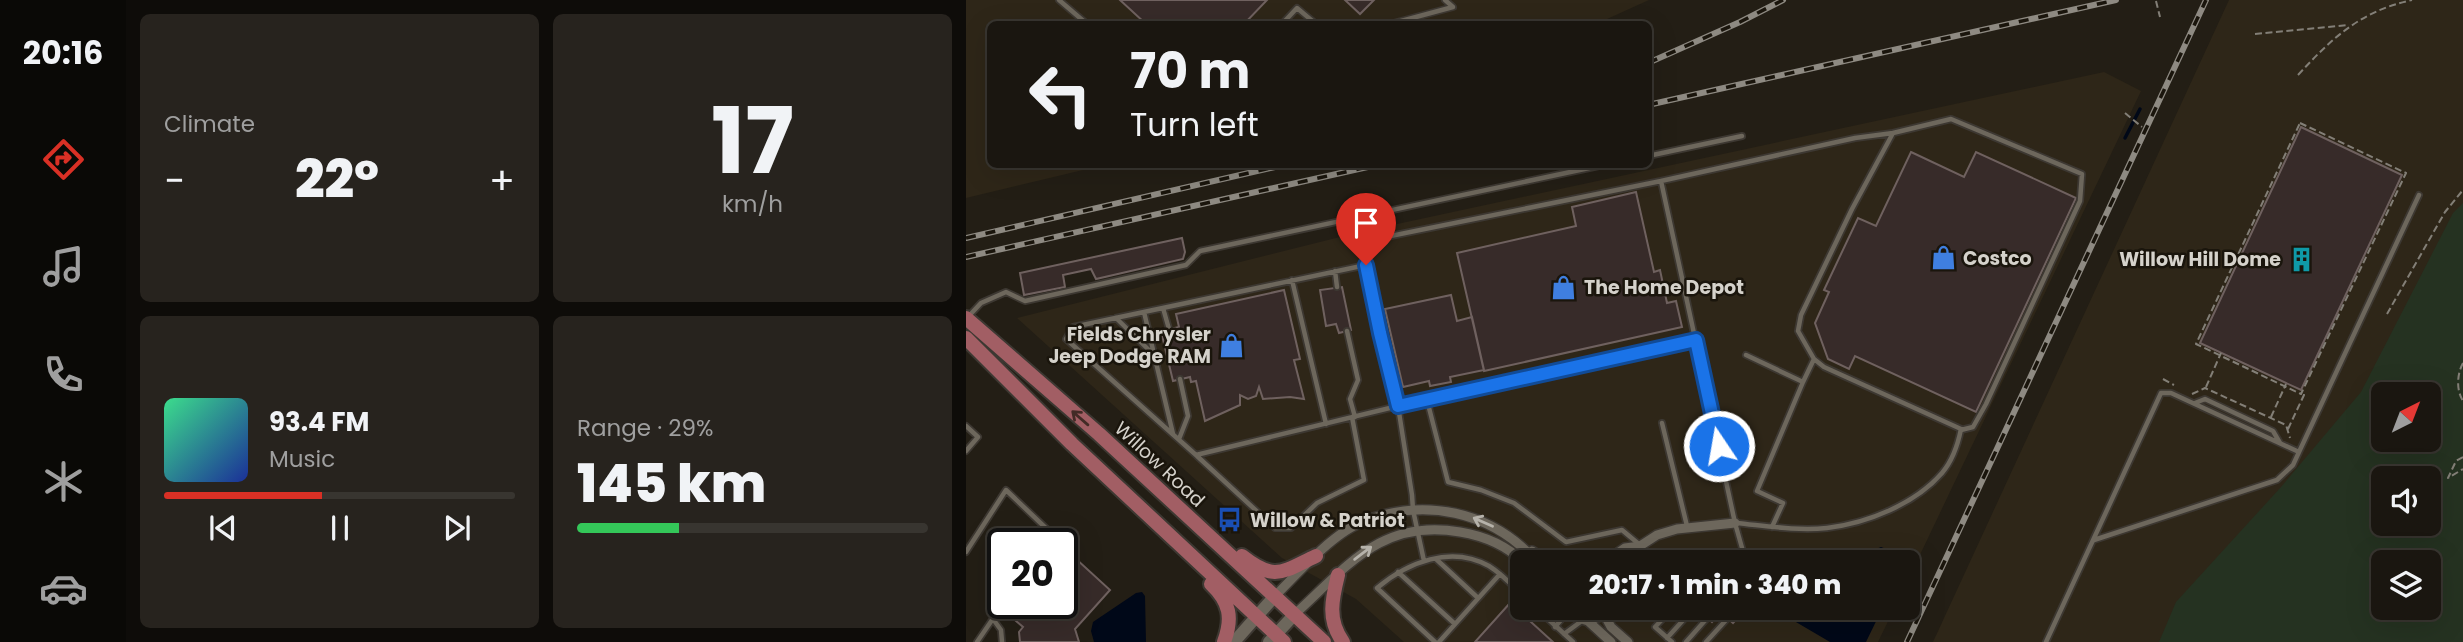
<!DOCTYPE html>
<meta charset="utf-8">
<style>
:root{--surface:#1a1610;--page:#27231e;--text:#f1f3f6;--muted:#9f9f9f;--line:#383530;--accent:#d93025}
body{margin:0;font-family:Poppins,sans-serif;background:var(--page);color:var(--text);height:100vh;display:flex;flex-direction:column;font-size:26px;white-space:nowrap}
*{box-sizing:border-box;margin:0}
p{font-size:23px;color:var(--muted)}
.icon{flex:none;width:38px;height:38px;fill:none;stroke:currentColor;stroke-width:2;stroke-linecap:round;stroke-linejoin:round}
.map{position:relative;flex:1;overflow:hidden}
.details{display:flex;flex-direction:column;gap:14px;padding:14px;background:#0e0c09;width:840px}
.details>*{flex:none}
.top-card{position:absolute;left:21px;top:21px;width:665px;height:147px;border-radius:10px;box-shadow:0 7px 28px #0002,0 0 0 2px var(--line);background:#1a1610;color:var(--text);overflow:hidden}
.needle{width:46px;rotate:42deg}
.controls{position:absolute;left:1405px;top:382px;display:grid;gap:14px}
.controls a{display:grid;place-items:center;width:70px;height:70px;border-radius:10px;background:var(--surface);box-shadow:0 7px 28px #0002,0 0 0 2px var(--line);font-size:35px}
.speed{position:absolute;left:21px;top:528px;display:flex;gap:14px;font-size:35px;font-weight:700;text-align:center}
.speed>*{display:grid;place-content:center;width:91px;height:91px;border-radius:50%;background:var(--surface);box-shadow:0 7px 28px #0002,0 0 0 2px var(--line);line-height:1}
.speed .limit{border:4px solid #111;border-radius:10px;background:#fff;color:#111}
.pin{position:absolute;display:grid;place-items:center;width:60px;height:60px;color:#fff;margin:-72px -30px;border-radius:50% 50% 50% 0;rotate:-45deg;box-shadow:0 0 7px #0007}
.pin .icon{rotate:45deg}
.me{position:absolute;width:77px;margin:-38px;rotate:348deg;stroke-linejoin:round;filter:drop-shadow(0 0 5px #0008)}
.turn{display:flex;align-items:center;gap:24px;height:147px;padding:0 28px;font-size:32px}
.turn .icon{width:91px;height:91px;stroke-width:2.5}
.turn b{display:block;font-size:49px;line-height:60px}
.big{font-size:52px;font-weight:800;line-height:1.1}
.details .tile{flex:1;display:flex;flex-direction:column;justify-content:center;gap:10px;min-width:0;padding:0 24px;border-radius:10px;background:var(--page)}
.details .dial{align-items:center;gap:0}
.dial b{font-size:91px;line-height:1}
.song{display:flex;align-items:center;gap:21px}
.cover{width:84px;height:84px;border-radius:10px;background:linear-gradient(135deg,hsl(150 70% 55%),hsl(230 70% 35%))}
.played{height:7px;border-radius:4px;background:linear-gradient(90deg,var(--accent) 45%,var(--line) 45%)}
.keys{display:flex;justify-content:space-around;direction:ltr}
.heat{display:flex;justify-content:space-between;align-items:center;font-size:38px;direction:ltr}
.charge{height:10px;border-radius:5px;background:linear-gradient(90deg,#34c759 29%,var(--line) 0)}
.details .tiles{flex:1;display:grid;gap:14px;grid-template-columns:repeat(2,1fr)}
.trip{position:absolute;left:544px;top:550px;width:410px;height:70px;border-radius:10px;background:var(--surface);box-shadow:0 7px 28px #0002,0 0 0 2px var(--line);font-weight:800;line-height:70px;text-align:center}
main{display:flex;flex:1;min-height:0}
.tabs{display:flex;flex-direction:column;width:126px;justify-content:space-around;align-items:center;background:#0a0906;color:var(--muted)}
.tabs .icon{width:49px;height:49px}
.tabs .selected{color:var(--accent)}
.tabs b{font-size:32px;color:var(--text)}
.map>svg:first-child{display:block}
</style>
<main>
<nav class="tabs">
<b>20:16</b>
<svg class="icon selected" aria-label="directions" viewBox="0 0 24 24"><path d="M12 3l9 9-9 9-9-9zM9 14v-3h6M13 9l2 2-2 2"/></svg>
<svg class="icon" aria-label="music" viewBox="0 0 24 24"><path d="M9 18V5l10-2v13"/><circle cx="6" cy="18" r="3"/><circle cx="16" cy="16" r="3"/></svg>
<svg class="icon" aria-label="phone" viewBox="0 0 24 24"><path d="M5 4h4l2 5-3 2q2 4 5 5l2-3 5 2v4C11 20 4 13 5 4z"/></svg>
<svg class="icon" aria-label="climate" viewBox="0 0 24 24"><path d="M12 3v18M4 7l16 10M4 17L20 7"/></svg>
<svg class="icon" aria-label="car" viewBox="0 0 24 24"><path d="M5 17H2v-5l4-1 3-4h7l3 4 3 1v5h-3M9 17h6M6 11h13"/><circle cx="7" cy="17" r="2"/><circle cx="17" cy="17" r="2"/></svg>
</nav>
<section class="details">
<div class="tiles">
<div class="tile"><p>Climate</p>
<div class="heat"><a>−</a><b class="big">22°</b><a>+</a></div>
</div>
<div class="tile dial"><b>17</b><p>km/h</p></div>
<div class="tile">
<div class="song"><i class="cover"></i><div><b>93.4 FM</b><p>Music</p></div></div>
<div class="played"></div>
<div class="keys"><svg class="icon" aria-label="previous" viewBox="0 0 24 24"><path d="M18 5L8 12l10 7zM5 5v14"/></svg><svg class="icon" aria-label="pause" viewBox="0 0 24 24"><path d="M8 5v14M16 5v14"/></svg><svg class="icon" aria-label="next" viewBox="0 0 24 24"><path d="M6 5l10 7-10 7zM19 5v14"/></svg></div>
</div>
<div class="tile"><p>Range · 29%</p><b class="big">145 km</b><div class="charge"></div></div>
</div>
</section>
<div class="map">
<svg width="1497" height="642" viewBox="0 0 1497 642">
<rect width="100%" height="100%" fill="#231e15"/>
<path fill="#2e2618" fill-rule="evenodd" d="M0,0H683L630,24H24V164L138,165L0,198Z
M1263,0H1497V642H967ZM1418,394H1463V439H1418ZM1418,478H1463V523H1418ZM1418,562H1463V607H1418Z
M1138,72L1175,91L942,580V562H556V607H929L912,642H438L390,599L316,558L51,318L394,232Z"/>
<path fill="#253221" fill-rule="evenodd" d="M1497,203V642H1193L1210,602L1315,487L1395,392L1487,213ZM1418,394H1463V439H1418ZM1418,478H1463V523H1418ZM1418,562H1463V607H1418Z"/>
<path fill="#000818" d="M915,547L935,555L937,562H879Z
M176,592L179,596L180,642H128L125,631L127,622L170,593Z
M810,607H917L900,642H864L818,615Z"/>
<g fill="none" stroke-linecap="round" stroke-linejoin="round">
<path stroke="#000818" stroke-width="3.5" d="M1159,138L1174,109"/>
</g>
<path fill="#372b29" stroke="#6f615f" stroke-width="2" d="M154,0H301L278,24H180Z
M379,0H408L394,14Z
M1335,127L1436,175L1335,390L1234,343Z
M945,152L998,177L1010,152L1110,198L1010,412L889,356L883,369L862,359L849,323L863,292L858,290L892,218L910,226Z
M670,192L688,272L694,270L701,303L710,301L716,327L518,371L491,253L610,226L606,207Z
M216,238L219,252L217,259L130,279L125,269L97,275L99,287L58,295L54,273Z
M376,287L385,330L373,333L370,324L360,326L354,290Z
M318,290L334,359L328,360L338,399L324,397L297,399L293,387L290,396L282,399L274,395V405L239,421L230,381L225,382L224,377L207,381L195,331L213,327L210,314Z
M485,295L491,321L506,317L518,370L484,377L485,382L464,386L463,381L437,387L419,309Z
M109,558L144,590L109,629L113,642H54L53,632L57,627L50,621L66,604H96V572Z
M544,603L587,642H509Z
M731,607H774L778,611L767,623L755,612L746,622Z"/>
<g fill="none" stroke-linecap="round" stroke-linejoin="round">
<defs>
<path id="service" d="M93,0L121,24
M316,24L331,8L350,24
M424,24L487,7L479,0
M927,133L985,119L1116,174L1114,201L1020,404L1007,427L995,430
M682,156L776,136
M400,265L414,333L432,406L230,455L100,339L107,327Z
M400,265L396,250L400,241L695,181
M369,271L371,287
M326,280L360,424
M197,308L203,329
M178,312L207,434
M1,318L15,303L40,292L59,301L220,265L234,251L642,164
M150,318L186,353
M381,331L392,380L384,399L389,417
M780,355L837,382L848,359
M461,400L482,482L515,490L548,503L600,542L656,530L674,545
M1229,403L1239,399L1307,431L1314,443
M696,423L721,526
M0,426L12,437L0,451
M213,439L222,416L214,379
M1333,452L1453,195
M231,456L309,528H325L351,503L398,480L386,417
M770,523C801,526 831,531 861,528C902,523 949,504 976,473C987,460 992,444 995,429L858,367L848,359L832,331L835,315L886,209L927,133L889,138L695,181L769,523L780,562
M806,527L817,503L791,491L837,382
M0,552L40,490L85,533L77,544
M470,559L512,598
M458,561L447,510L446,495L432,406L730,340
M432,572L489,624
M569,607L607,642
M27,619L35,630L36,642
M589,627L606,607
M598,634L617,620
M701,638L729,607
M11,642L37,604
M469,642L411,588C442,562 485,545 523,566C536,574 546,585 556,595
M473,642L534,574
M706,642L689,627L708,607
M720,642L751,607
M740,642L772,607
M1080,642L1195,393H1205L1333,452L1327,465L1311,480L1128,540"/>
<path id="minor" d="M566,551L582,562
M639,562L659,548L674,546L691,535L711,529L769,523
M664,562L674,546
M308,597C330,575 365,535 394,523C457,496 526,511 571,562
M607,607L613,618L622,621L635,616L639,607
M637,612L645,627L662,642
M328,615C381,567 415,518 494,532C518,536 540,545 557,562
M622,621L645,642"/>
<path id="secondary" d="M268,642L308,597
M303,642L328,615"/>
<path id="primary" d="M0,318L133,434L358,642
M0,338L106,444L318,642
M276,556C309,582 316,572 350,556
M372,575C366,599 361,620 377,642
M245,584C264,602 267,618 258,642"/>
</defs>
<use href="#service" stroke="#3d3832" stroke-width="8"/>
<use href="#minor" stroke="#3d3832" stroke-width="12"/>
<use href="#secondary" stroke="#3d3832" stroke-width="16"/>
<use href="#primary" stroke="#3d3832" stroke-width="18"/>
<path stroke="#837f77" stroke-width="2" stroke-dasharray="7 3.5" stroke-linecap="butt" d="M1190,1L1194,17
M1289,34L1382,25
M1332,75C1367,37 1395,11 1446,0
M1159,113L1176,127
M1334,123L1440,173L1335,394L1230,344Z
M1421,314L1479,212L1497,190
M1497,363C1491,374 1490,390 1497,401
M1197,379L1208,385
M1240,387L1255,353
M1226,394L1239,388L1320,425L1324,438
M1305,417L1320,384
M1322,429L1338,395H1336
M1497,457L1490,461L1482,478L1497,469"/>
<use href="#service" stroke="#6d675c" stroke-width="4.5"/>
<use href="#minor" stroke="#6d675c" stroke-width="9"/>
<use href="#secondary" stroke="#6d675c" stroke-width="12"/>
<use href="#primary" stroke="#a25e64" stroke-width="14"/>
<defs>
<path id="rail" d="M682,63L774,22L817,0
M682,105L1150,0
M0,238L322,164
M0,257L415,164
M941,642L1240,0"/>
</defs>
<use href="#rail" stroke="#8e8a82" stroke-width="6"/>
<use href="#rail" stroke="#1a150c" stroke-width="3.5" stroke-dasharray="10" stroke-linecap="butt"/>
</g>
<defs><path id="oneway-shaft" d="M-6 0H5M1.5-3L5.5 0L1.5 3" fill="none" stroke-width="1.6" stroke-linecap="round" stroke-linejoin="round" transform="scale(1.75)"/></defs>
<use stroke="#432b26" href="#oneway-shaft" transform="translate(114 418) rotate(-139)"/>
<g stroke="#b6b2aa">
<use href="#oneway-shaft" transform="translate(517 522) rotate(-156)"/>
<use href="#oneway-shaft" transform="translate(397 553) rotate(-37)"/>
</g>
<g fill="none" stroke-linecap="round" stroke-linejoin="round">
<defs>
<path id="route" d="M400,265L414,333L432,406L730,340L753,446"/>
</defs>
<use href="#route" stroke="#114b97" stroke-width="18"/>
<use href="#route" stroke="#1a73e8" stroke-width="12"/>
</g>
<defs>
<symbol id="shop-bare" viewBox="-9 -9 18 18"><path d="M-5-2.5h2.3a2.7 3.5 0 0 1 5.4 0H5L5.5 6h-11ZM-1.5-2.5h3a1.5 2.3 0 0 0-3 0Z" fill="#3f7fe0" stroke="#1a150c" stroke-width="2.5" paint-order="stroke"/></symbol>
<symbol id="building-bare" viewBox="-9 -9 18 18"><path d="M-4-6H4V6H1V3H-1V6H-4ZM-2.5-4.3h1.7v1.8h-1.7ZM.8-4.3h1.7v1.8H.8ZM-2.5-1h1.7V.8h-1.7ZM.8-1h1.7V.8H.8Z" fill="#0f9aa8" stroke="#1a150c" stroke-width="2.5" paint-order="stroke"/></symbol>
<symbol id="bus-bare" viewBox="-9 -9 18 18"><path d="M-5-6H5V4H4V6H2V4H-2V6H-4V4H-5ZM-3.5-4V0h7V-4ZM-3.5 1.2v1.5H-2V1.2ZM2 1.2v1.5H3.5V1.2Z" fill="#1a4fb4" stroke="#1a150c" stroke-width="2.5" paint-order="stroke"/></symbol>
</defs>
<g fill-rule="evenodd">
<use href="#shop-bare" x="960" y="240" width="35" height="35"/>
<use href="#building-bare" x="1318" y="242" width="35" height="35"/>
<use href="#shop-bare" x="580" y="270" width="35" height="35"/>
<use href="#shop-bare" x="248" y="328" width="35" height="35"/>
<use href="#bus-bare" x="246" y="502" width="35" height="35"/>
</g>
<g text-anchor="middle" stroke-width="5" stroke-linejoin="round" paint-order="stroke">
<g font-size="19" font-weight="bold" fill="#d5d2cb" stroke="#1a150c" text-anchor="start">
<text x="997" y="265">Costco</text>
<text x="1315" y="266" text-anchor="end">Willow Hill Dome</text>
<text x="618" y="294">The Home Depot</text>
<text x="245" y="341" text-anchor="end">Fields Chrysler<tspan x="245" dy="22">Jeep Dodge RAM</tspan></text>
<text x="284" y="527">Willow &amp; Patriot</text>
</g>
<g font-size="19" fill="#d5d2cb" stroke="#1a150c">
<text transform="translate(194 464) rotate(43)" y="7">Willow Road</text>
</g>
</g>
</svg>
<div class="controls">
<a><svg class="needle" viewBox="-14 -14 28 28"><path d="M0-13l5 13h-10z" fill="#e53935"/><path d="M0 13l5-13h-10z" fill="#9f9f9f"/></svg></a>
<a><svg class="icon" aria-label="sound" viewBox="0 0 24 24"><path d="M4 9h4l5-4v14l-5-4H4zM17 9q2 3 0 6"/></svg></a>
<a><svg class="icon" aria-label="layers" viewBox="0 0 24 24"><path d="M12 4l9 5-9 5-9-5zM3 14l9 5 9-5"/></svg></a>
</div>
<div class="speed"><div class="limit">20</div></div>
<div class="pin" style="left:400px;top:265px;background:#d93025"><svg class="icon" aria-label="arrive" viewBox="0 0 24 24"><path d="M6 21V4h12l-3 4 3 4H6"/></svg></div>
<svg class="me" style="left:753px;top:446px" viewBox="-20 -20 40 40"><circle r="17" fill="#1a73e8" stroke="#fff" stroke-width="3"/><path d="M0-11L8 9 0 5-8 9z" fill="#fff"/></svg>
<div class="trip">20:17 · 1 min · 340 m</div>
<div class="top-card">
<div class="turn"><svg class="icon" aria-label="left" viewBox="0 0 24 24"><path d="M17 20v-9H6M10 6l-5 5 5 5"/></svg><div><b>70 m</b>Turn left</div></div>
</div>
</div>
</main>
